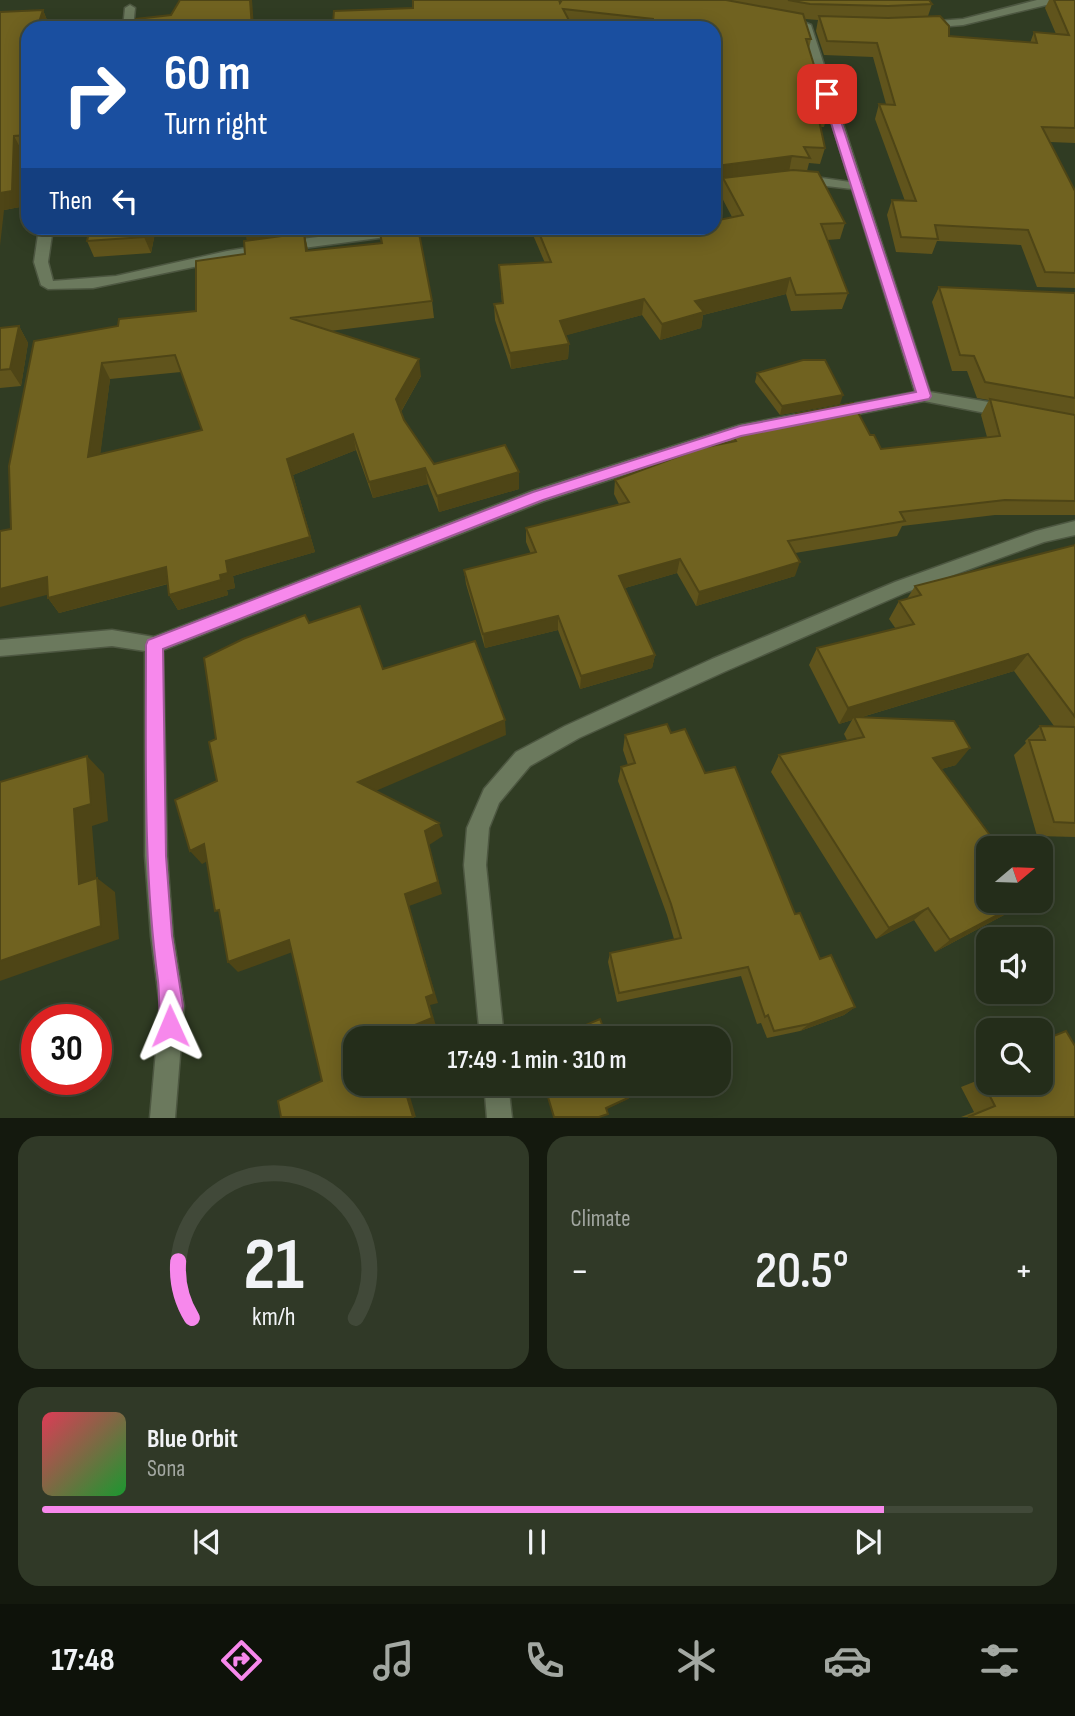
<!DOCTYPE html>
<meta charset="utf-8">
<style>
:root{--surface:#242d1a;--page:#303927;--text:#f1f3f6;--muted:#a3a8a2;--line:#414939;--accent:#f788ec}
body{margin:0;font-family:"Sofia Sans Condensed",sans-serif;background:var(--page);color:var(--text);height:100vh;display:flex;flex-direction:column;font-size:26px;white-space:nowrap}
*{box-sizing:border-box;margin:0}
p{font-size:23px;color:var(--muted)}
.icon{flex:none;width:38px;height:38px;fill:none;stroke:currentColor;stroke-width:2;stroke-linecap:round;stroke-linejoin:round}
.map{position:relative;height:1118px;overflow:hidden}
.drawer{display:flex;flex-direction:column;gap:18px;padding:18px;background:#14190e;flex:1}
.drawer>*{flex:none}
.guide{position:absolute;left:21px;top:21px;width:700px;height:214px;border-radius:21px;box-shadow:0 4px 18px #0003,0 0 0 2px var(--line);background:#1a4fa0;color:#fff;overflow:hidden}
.needle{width:46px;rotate:71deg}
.buttons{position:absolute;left:976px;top:836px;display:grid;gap:14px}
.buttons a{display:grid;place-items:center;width:77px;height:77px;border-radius:14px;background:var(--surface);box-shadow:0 4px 18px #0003,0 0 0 2px var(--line);font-size:35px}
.speed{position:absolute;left:21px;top:1004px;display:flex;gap:14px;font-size:35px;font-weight:700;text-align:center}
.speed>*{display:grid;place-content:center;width:91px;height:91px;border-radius:50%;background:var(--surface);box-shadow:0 4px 18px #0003,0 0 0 2px var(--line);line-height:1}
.speed .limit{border:10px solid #d22;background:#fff;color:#111}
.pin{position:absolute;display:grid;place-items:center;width:60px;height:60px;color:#fff;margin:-30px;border-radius:14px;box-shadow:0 4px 10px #0006}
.me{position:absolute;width:77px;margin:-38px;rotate:359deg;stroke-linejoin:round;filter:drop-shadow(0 0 5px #0008)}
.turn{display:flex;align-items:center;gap:24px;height:147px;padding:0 28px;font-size:32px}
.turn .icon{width:91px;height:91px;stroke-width:2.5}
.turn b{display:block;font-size:49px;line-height:60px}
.then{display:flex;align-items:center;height:66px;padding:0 28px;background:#0003;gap:14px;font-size:26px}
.big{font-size:52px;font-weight:600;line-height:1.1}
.drawer .tile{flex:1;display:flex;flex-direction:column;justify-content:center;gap:10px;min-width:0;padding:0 24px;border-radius:21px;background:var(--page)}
.drawer .dial{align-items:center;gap:0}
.dial svg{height:182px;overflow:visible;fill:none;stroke:var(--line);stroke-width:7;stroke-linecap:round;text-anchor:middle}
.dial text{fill:var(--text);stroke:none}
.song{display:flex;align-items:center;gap:21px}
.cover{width:84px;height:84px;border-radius:10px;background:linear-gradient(135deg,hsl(350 70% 55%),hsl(130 70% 35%))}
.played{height:7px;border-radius:4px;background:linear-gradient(90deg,var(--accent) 85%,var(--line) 85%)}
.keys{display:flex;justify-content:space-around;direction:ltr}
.heat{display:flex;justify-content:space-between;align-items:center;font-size:38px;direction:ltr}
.drawer .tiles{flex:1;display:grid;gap:18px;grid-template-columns:1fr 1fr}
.tile:last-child{grid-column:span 2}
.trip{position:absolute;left:343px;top:1026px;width:388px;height:70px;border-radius:21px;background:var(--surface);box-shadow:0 4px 18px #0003,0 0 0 2px var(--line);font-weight:600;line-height:70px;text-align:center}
.menu{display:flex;height:112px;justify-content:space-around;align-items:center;background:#0e120a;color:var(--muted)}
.menu .icon{width:49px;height:49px}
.menu .on{color:var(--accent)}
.menu b{font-size:32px;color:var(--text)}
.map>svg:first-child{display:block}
</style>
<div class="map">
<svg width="1075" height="1118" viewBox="0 0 1075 1118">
<rect width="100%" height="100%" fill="#303c23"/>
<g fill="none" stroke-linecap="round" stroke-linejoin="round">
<defs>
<path id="minor" d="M1037,0H1067L963,25L925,28L920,25L925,22L963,19Z
M130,5L135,8L133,28H123L125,8Z
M801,21L811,25L930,392L1006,405L1014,411L1011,415L1006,417L924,401L741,437L544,501L163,650L167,856L173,936L184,1006L175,1118H150L160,1006L151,936L145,856V651L112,646L0,656V640L112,630L154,637L532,491L740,425L915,392L852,189L801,183L795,179L801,175L850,182L802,27L796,24Z
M745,180L749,181V187L714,192V184Z
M39,228H53L48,262L53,281L116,276L227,251L301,239L395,228H431L424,232L251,255L93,288L48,289L41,285L34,262Z
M1075,521V535L1044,542L907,592L726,671L579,738L530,766L499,803L489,828L486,865L504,1038H480L464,865L467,828L484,789L516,752L565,726L712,659L895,582L1036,531Z
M484,1083H508L512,1118H487Z"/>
</defs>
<use href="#minor" stroke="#4d5741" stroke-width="3"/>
<use href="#minor" fill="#6b795d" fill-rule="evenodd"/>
</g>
<path fill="#60541c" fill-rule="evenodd" d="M562,0H929L932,4L928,16L949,36L1030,43L1034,32L1056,34L1045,8L1049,0H1075V143L1050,142L1075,191V288L1037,287L1021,245L937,241L932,254L896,252L887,215L892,200L905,201L875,119L879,104H886L873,57L824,55L816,31L818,20L805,19L811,39L809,49L828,111L824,127H821L825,148L820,164L809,163L807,171L845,223L840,239L827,240L848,293L842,309L791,311L786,294L703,315L701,328L660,340L642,315L566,335L569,344L568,359L511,369L495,320L494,304L502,303L499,265L545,263L530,228H608V229L645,235L732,217L720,194L722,181L714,182V28H596L571,25L560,3Z
M43,10L49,25L48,28H28V151H22L20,207L4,210L0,12Z
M90,228H156L151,253L94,257L87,241Z
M306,228V236H305L308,251L381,243L379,228L432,301L434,318L330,331L421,376L401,412L404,420L434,464L519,489L439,512L428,484L373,498L356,450L293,475L315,552L233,576L235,588L227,590L228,595L178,610L169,595L168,584L59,613L48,598V595L11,529L118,326L196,311L245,254ZM181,372L202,430L100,454L110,379Z
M939,287L1075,293V515H995L902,526L897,536L795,553V576L696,606L677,573L625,588L655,655L652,668L580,689L558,630L485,648L466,584L464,570L531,554L526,542V528L619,504L614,494L615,480L731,442L732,434L793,423L796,414L870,435L881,449L987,437L981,415L989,400L977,398L967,371H952L932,302Z
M19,326L28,343L21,386L0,388V328Z
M757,373L840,404L780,415L755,382Z
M1075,545V837L1037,836L1014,755L1026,743L1025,741L1040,726H1054L1014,671L862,717L956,765L941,769L1017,908L935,952L914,920L876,939L771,772L779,755L847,740L844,734L852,720L839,724L809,665L817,648L896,629L889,619L899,601L907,599L915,586Z
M671,733L705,773L795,914L820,959L855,1007L844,1015L800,1031L767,1038L761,1023L757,1024L741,976L617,1002L608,962L610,953L674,939L667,915L618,781L621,767L628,765L623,750L625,735Z
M989,1076V1083L1075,1117H961L974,1112L961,1087Z"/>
<path fill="#4e4516" d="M250,0H252L254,28H252Z
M43,10L49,25L48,28H37Z
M14,136L22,151L20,207L4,210L0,246V193Z
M792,156L789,172L723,178L722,181L714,182L716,166Z
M146,228H156L151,253L144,237Z
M252,228H306V236H305L308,250L310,269L248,245L244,229Z
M790,278L786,294L703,315L701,328L660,340L662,324L695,301Z
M644,299L642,315L560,337V321Z
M19,326L28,343L21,386L10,369Z
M569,344L568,359L511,369L510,353Z
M419,359L421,376L399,415L396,399Z
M102,363L110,379L98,473L88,457Z
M843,395L840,404L780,415L782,406Z
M353,434L356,450L293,475L315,552L233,576L235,588L227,590L228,595L178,610L169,595L220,575L226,561L287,459Z
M425,468L428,484L373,498L369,482Z
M519,472V489L439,512L437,496Z
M680,559L677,573L618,590L619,576Z
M800,562L795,576L696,606L699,592Z
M166,567L174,582L59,613L48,598Z
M47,577L58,592L0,607V589Z
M558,616V630L485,648L483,634Z
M1028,654L1014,671L855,719L854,717L852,720L839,724L848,708Z
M655,655L652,668L580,689L581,676Z
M505,720L506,735L364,796L358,782Z
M970,748L956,765L920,775L933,758Z
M87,756L104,774L108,821L92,826L98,899L79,884L74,809Z
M439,823L443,836L429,845L442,894L409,906L438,1003L430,1005L436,1026L407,1038H389L405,894L425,831Z
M204,844L215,857L202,864L190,851Z
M97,878L115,892L119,939L0,981V961Z
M1024,901H1027L1017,908L935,952L950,940Z
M928,908L914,920L876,939L889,928Z
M289,940L298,950L238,972L228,962Z
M855,1007L844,1015L800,1031L809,1024Z
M403,1083H406L416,1117H413Z
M628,1098L626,1100L605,1110L606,1108Z"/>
<path fill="#706220" stroke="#4e4516" stroke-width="2" fill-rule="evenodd" d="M180,0H250L252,28H136V19L171,15Z
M413,0H559L560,3L562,0H726L803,14L811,39H806L828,111H817L825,148L804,147L810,158L792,156L716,166L714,162V28H655L653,19L563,9L573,28H326V24L333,23L334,11L413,8Z
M788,0H929L932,4L888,6L810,4Z
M1054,0H1075V128L1042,127L1075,191V273L1045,272L1028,230L935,225L938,239L901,237L892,200L916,201L879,104L895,105L877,43L827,41L819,16L888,18L940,16L949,26V36L1037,43L1034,32L1069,35Z
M43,10L37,28H28V135L14,136L12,191L0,193V12Z
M793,170L818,172L845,223L821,224L848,293L796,295L790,278L695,301L704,312L662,324L644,299L560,321L569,344L510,353L494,304L503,303L499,265L551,262L537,228H608V229L642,228L645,235L682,228H714V221L743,215L723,178Z
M90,228H146L144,237L87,241Z
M379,228H418L432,301L290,318L419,359L396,399L404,420L434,464L505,445L519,472L437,496L425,468L369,482L353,434L287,459L310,537L226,561L228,573L220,575L221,580L169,595L166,567L48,598L47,577L0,589V531L11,529L9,466L34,341L118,326L119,319L196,311V261L245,254L244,241L304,233L306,251L382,243ZM175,355L202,430L88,457L102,363Z
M939,287L1075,293V398L985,382L974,356L960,355Z
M19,326L10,369L0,370V328Z
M803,360H825L843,395L782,406L757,373Z
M990,399L1075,415V501L1005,500L900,512L905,521L788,541L800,562L699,592L680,559L619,576L655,655L581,676L558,616L483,634L464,570L536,552L526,528L629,502L615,480L701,448L736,441L732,434L801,421L796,414L853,403L870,435H874L881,449L1000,436Z
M1075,545V717L1028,654L848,708L817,648L914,624L899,601L921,595L915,586Z
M360,606L383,669L475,641L505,720L358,782L439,823L425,831L438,882L405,894L434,994L426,997L432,1018L388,1036L389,1038H355V1083H403L413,1117H281L278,1101L322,1081L289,940L228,962L219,910L215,911L204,844L190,851L175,800L217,781L209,742L216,739L204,658L243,639L305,615L309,623Z
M854,717L954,721L970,748L933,758L1000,849H989V901H1024L950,940L928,908L889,928L779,755L864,737Z
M667,724L671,733L685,729L705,773L735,767L795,914L800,913L820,959L831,955L855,1007L809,1024L774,1031L768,1015L765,1017L748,967L619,993L610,953L681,938L671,904L621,767L635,763L625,735Z
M1040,726L1075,727V823L1054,822L1029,740H1045Z
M87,756L91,804L74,809L79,884L97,878L101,926L0,961V782Z
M600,1019L607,1038H571L569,1032Z
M1066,1031L1075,1046V1117H968L995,1106L981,1079L989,1076V1083H1041V1041Z
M581,1083H623L628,1098L606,1108L608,1114L599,1117H554L548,1097Z"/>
<path fill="#f788ec" stroke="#a15899" stroke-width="2" d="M827,91L832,94L931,396L929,399L741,436L543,500L163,649L166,856L172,936L183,1006L178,1034L170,1037L163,1034C158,1022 160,996 158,981C143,870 146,757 146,645L148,640L533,492L740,426L916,392L822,94Z"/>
</svg>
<div class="buttons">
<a><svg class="needle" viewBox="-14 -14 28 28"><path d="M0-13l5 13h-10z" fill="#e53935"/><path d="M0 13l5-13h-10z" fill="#a3a8a2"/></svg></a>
<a><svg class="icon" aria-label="sound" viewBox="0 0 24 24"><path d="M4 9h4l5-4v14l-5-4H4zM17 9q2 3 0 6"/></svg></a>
<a><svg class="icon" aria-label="search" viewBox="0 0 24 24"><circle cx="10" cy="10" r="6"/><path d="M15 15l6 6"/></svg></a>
</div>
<div class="speed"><div class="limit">30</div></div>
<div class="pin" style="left:827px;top:94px;background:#d93025"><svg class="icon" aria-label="arrive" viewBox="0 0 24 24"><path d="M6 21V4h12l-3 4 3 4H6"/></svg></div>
<svg class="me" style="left:170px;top:1026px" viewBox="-20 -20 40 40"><path d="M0-17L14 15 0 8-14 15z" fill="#f788ec" stroke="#fff" stroke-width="4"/></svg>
<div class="trip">17:49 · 1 min · 310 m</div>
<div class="guide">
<div class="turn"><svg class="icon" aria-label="right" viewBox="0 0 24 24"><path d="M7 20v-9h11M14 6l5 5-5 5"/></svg><div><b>60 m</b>Turn right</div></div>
<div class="then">Then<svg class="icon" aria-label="left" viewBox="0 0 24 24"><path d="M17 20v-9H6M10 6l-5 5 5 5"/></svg></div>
</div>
</div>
<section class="drawer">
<div class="tiles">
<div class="tile dial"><svg viewBox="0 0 100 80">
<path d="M14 69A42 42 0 1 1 86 69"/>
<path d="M14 69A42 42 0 0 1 8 44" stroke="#f788ec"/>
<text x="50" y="56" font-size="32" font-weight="700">21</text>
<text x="50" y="72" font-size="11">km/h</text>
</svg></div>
<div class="tile"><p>Climate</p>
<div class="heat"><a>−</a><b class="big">20.5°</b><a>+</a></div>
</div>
<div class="tile">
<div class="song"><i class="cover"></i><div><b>Blue Orbit</b><p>Sona</p></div></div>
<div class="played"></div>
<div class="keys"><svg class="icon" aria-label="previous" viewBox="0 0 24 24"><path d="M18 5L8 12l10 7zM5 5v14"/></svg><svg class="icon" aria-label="pause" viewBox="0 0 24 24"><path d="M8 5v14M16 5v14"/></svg><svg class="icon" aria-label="next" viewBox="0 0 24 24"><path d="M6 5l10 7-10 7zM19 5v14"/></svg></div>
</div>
</div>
</section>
<nav class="menu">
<b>17:48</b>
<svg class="icon on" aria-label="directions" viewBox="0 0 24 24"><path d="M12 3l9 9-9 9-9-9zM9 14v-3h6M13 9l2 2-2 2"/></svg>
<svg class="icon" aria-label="music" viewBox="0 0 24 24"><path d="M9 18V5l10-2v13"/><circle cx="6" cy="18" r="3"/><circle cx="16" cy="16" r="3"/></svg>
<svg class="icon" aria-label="phone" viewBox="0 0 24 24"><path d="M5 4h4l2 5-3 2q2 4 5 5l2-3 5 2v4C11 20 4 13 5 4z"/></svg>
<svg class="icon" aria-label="climate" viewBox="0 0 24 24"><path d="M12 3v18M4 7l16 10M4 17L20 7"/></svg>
<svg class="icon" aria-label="car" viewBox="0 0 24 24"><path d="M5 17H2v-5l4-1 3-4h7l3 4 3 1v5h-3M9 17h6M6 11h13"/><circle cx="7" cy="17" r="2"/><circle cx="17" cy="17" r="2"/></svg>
<svg class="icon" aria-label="filters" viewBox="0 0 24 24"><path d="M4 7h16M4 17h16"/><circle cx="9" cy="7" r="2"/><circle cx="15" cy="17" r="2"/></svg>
</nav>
